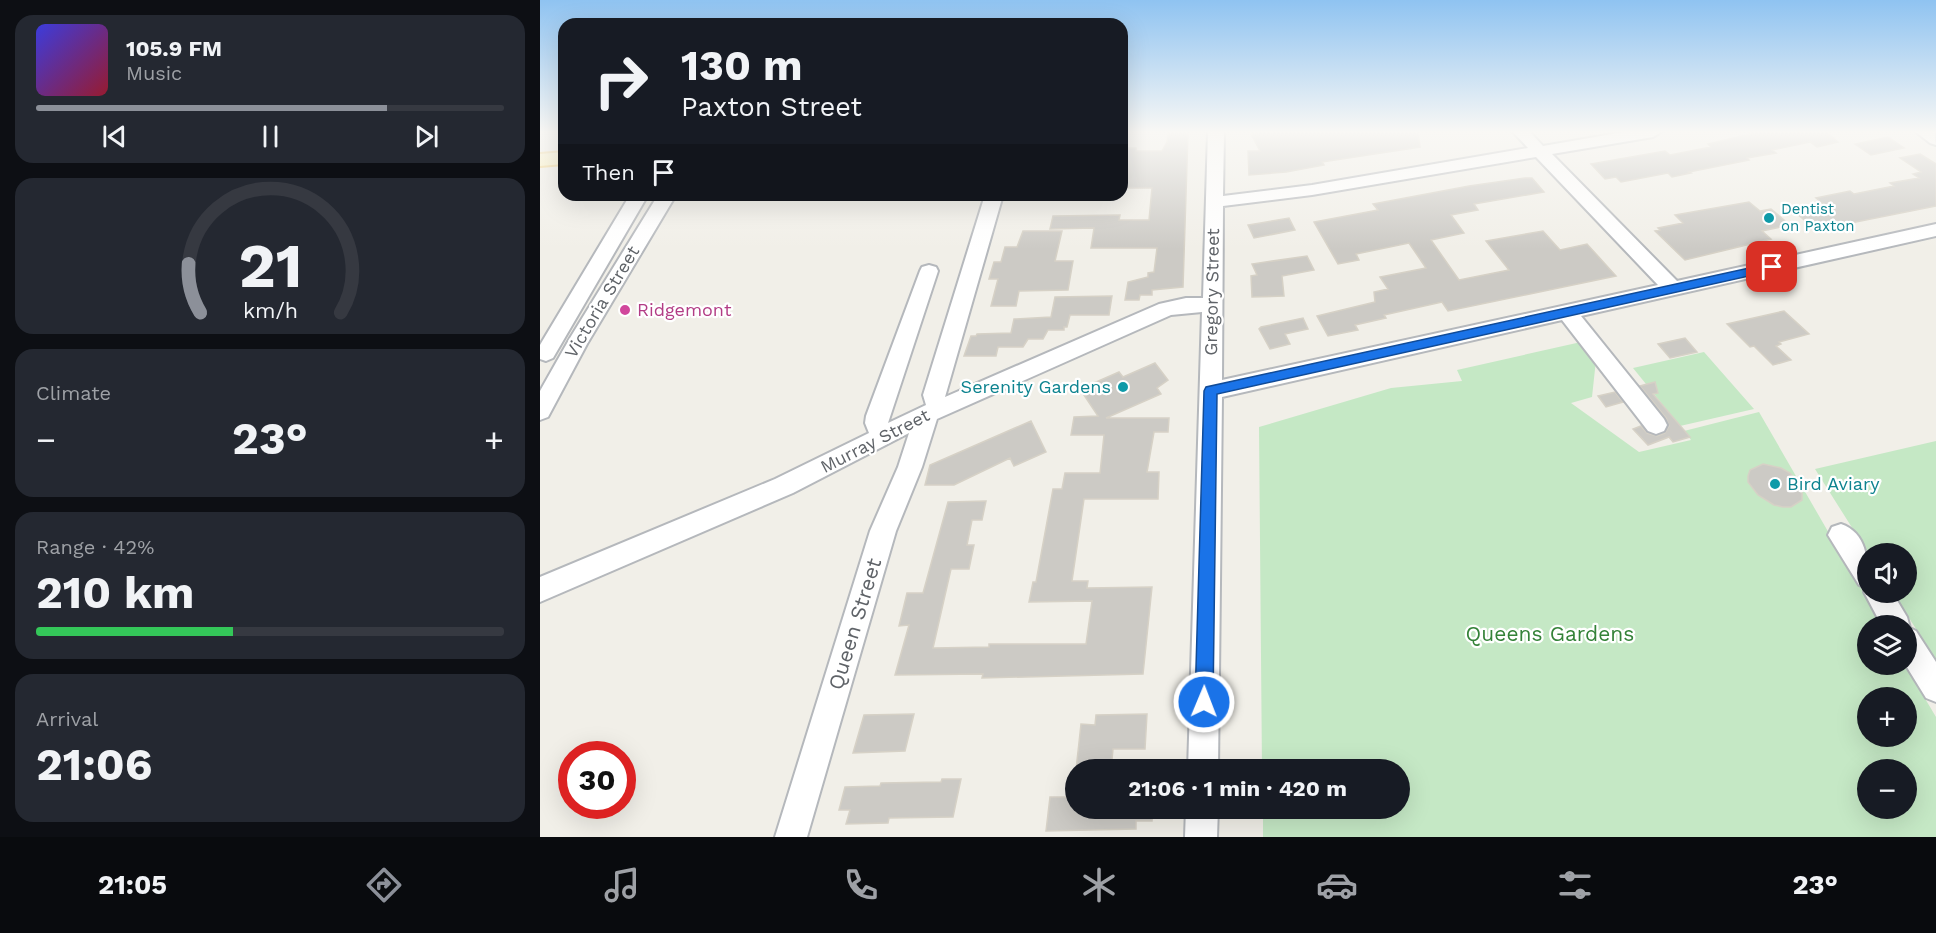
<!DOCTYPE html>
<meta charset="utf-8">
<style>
:root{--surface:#171b24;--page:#242831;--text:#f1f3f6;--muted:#9ea1a6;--line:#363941;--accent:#8c9099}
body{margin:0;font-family:"Work Sans",sans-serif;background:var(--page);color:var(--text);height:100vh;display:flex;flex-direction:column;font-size:22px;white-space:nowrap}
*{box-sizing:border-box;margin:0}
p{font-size:20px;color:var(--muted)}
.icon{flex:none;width:33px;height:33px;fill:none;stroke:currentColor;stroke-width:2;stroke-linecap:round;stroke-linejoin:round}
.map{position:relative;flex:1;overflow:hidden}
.panel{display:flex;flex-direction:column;gap:15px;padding:15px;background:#0d0f14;width:540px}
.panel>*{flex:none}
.guide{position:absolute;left:18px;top:18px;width:570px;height:183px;border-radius:18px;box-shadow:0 6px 24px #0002;background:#171b24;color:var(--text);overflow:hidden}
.buttons{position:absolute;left:1317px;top:543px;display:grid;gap:12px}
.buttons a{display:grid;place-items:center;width:60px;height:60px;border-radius:50%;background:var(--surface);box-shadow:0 6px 24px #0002;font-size:30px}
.speed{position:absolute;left:18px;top:741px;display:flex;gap:12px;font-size:30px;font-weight:700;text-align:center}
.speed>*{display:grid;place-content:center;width:78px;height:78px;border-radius:50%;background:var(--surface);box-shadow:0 6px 24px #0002;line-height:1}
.speed .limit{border:9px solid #d22;background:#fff;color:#111}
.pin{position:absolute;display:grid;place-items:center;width:51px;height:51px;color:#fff;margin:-26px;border-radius:12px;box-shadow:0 3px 9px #0006}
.me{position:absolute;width:66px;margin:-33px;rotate:1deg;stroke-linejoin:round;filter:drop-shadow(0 0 4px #0008)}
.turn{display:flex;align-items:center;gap:21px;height:126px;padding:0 24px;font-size:27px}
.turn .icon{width:78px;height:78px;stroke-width:2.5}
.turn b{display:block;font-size:42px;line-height:51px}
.then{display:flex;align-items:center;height:57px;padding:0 24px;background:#0003;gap:12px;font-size:22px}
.big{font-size:45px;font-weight:700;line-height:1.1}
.panel .tile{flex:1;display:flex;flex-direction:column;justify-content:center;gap:9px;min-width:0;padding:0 21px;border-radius:18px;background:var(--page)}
.panel .dial{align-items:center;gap:0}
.dial svg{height:156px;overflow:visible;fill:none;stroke:var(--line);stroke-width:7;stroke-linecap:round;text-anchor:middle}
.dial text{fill:var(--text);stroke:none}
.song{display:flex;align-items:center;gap:18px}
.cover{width:72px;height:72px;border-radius:9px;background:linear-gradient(135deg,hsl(240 70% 55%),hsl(350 70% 35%))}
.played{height:6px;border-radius:3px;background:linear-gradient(90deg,var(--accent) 75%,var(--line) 75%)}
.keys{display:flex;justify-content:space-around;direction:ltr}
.heat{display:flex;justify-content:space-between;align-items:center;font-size:33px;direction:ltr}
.charge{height:9px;border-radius:4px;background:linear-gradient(90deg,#34c759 42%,var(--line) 0)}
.trip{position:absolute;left:525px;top:759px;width:345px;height:60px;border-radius:30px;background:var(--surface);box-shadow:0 6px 24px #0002;font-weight:700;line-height:60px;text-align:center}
.tabs{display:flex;height:96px;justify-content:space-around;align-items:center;background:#090b0e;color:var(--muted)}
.tabs .icon{width:42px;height:42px}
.tabs .selected{color:var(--accent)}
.tabs b{font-size:27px;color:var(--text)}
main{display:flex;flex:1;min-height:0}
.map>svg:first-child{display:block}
</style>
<main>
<section class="panel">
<div class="tile">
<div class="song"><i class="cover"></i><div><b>105.9 FM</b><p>Music</p></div></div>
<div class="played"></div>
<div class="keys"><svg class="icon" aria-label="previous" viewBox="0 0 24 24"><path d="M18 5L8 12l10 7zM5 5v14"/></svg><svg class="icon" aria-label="pause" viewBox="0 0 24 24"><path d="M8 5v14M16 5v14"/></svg><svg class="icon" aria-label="next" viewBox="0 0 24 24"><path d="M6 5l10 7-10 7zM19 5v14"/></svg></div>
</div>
<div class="tile dial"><svg viewBox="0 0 100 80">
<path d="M14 69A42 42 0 1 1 86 69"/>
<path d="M14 69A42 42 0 0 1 8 44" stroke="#8c9099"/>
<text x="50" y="56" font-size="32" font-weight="700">21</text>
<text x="50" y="72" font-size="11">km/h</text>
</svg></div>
<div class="tile"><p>Climate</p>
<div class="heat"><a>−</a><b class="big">23°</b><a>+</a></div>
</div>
<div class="tile"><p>Range · 42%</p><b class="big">210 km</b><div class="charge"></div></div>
<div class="tile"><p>Arrival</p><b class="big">21:06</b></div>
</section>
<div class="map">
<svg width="1396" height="837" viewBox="0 0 1396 837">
<rect width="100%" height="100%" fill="#f1efe8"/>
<path fill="#c5e8c5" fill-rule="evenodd" d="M1041,342L1056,360L1052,397L1031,403L1099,452L1151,440L1144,431L1219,412L1342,625L1328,626V664L1365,665L1396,717V837H723V809L860,808V770L722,769L719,427L851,388L922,381L917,370ZM1328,698H1366V736H1328ZM1328,770H1366V808H1328Z
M1164,352L1214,409L1140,426L1093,368Z
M1396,441V660L1353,593L1366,592V554L1328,553L1275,469Z"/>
<path fill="#cccac5" stroke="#d6d1c6" stroke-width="1.5" d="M723,132H878L880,147L782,162L784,165L746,172L709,175L708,151H720L711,134Z
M1219,132H1287L1298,142L1277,147L1270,142L1232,150L1236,153L1207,158L1209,160L1149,172L1151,173L1132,177L1128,173L1081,182L1076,177L1065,179L1051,164L1125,151L1130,155L1171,147L1168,144Z
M628,133H648L643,287L612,290V295H600L599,300H585L588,282L608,277V273L614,272L617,248H551L554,228L510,229L513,216L580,215L579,220H609L612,188H582V148H596V151H622L627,142Z
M1348,137L1364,148L1331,155L1315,144Z
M1380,154L1396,164V206L1276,230L1256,213L1287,207L1276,198L1310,191L1314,194L1354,186L1350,183L1379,178L1373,174L1381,172L1360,158Z
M985,178H992L1004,192L934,204L938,210L911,215L924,233L891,240L919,280L969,270L946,241L1003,231L1020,250L1047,244L1076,276L908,311L902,302L844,315L846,318L815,325L818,330L788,336L777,316L835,302L834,292L848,289L840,277L886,268L869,243L816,254L819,260L798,264L774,222L838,210L833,204L929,186Z
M1209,202L1220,211L1231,209L1250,225L1222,231L1231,239L1145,260L1115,231L1120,230L1118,228L1143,223L1135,215Z
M749,218L755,230L714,238L708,225Z
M483,231H522L515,261H533L528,290L479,291L476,306H451L458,279H449L454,262H461L465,247H477Z
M767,256L774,270L742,276L744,296L712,297L711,276L717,275L712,264Z
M572,296L569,315H530L527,327H524V330H508L503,339H488L483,347H458L456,356H424L431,336H436L437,334L471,333L474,319L511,317L515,297Z
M1244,311L1269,334L1239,342L1241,344L1236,346L1251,360L1233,365L1214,346L1210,347L1187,324Z
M763,318L768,329L745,334L750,344L730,349L719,329L721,327Z
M1145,338L1157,352L1130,358L1118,344Z
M615,363L628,380L617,388L621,394L566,418H629L628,432H614L607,472H619L618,499H544L532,581H548L547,588L612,587L603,674L442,678L443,674L355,675L369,625L359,626L367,593H383L408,502L446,501L442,520H432L427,545H434L429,569H411L393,648L449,647V644H546L552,601L489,602L493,582H496L513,489H522L525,473H560L564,435H531L534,417L558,416L540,389L579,372L583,377Z
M1115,382L1118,393L1113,394L1150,437L1133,442L1129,437L1108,445L1093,429L1101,426L1107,433L1117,436L1125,433L1129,426L1126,418L1100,386Z
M1075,392L1083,402L1066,407L1058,396Z
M491,421L506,452L474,466L470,458L414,485H385L390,465Z
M1223,464L1241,468L1250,473L1262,487V500L1251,507H1243L1234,505L1218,495L1208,482V476L1210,470Z
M374,714L365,751L313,753L324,715Z
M607,714L605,749H573L571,770H536L541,724L555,725L556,715Z
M402,779H421L413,817L349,818L348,823L306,824L310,810H299L305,787L340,786L341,783L401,782Z
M510,797H536V808H613L612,821H596V829L506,831Z"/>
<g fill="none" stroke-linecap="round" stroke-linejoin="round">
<defs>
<path id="minor" d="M668,132H684L683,196L772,185L988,148L973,132H990L1003,146L1084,132H1121L1113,137L1012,154L1137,281L1396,224V236L1041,316L1124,419L1127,425L1124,431L1116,434L1108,431L1022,320L682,397L678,770H648L662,312L631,315L397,419L382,467L356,531L267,837H235L330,531L358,467L369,433L253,493L0,602V577L235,479L329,433L325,423L326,416L380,271L382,267L389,265L396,267L398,271L348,423L386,405L383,395L445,195H463L405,397L619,304L646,298H663ZM996,157L1118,285L682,380L683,206L772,195Z
M1376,132H1395L1396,145L1390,143Z
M90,195H108L13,358L6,361L0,359V345Z
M118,195H136L47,344L8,417L0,420V391L30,338Z
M1301,524C1330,534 1328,567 1328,592H1352L1367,617L1370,628L1376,631L1396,662V702L1386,698L1365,664L1366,626H1342L1324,592L1326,588L1319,585L1288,535L1292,527Z
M646,808H678L677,837H645Z"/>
<path id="major" d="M24,152V164L0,166V154Z"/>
</defs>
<use href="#minor" stroke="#b5b8bc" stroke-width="4"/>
<use href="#major" stroke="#f2c960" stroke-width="4"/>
<use href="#minor" fill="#fff" fill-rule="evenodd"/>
<use href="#major" fill="#fff2af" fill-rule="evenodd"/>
</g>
<linearGradient id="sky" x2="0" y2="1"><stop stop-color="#8fc3f1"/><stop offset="0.53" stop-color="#f9f8f5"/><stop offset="1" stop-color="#f9f8f5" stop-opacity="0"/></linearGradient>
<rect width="1396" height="249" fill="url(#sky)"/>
<path fill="#1a73e8" stroke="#114b97" stroke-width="1.5" d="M1232,263L1236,264V270L677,394L673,702L670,708L664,711L658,708L655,702L664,391L666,387Z"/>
<g fill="#0f9aa8" stroke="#fff" stroke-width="2">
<circle cx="1229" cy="218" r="6"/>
<circle cx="583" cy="387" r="6"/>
<circle cx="1235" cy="484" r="6"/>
</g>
<circle fill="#d1479c" stroke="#fff" stroke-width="2" cx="85" cy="310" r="6"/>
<g text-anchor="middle" stroke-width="4.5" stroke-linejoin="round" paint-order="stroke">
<g font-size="15" fill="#0d838f" stroke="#fff" text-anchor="start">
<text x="1241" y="214">Dentist<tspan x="1241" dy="17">on Paxton</tspan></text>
</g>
<g font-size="18" fill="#5f6368" stroke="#fff">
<text transform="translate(672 292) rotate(-89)" y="6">Gregory Street</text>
<text transform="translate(62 302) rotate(-59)" y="6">Victoria Street</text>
<text transform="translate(335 441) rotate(-27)" y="6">Murray Street</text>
</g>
<g font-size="18" fill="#b23c85" stroke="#fff" text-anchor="start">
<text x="97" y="316">Ridgemont</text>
</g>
<g font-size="18" fill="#0d838f" stroke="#fff" text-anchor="end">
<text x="571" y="393">Serenity Gardens</text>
<text x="1247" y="490" text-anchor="start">Bird Aviary</text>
</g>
<g font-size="21" fill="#5f6368" stroke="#fff">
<text transform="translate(315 624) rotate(-73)" y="7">Queen Street</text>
</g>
<g font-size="21" fill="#348238" stroke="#fff">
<text x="1010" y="641">Queens Gardens</text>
</g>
</g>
</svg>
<div class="buttons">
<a><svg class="icon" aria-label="sound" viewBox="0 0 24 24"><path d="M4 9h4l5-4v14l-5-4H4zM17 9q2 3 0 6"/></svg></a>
<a><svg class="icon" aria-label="layers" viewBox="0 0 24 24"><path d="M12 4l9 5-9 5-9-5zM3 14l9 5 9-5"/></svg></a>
<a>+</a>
<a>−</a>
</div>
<div class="speed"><div class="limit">30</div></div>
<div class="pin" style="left:1232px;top:267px;background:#d93025"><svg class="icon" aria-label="arrive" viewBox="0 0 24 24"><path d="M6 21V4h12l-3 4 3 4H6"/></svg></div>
<svg class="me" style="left:664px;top:702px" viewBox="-20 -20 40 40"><circle r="17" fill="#1a73e8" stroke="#fff" stroke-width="3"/><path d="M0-11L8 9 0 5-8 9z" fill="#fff"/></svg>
<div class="trip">21:06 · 1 min · 420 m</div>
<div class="guide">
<div class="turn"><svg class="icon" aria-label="right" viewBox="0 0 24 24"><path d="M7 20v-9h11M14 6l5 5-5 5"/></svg><div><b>130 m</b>Paxton Street</div></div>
<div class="then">Then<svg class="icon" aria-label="arrive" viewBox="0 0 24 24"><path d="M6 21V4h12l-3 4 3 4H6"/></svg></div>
</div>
</div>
</main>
<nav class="tabs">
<b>21:05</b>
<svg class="icon selected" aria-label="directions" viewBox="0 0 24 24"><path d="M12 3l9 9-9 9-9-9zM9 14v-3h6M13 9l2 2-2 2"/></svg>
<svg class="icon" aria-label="music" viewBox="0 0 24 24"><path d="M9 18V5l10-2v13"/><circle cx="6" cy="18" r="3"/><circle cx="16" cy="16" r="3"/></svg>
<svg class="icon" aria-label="phone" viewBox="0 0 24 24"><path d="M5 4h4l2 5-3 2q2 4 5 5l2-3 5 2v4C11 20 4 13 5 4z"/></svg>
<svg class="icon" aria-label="climate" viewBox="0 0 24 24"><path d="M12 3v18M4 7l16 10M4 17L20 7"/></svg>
<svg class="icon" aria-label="car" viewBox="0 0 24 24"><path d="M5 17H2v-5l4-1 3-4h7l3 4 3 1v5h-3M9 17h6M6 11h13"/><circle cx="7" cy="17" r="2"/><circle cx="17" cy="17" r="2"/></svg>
<svg class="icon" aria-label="filters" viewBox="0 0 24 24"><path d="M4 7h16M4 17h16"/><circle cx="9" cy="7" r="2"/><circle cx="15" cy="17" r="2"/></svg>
<b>23°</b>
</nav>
